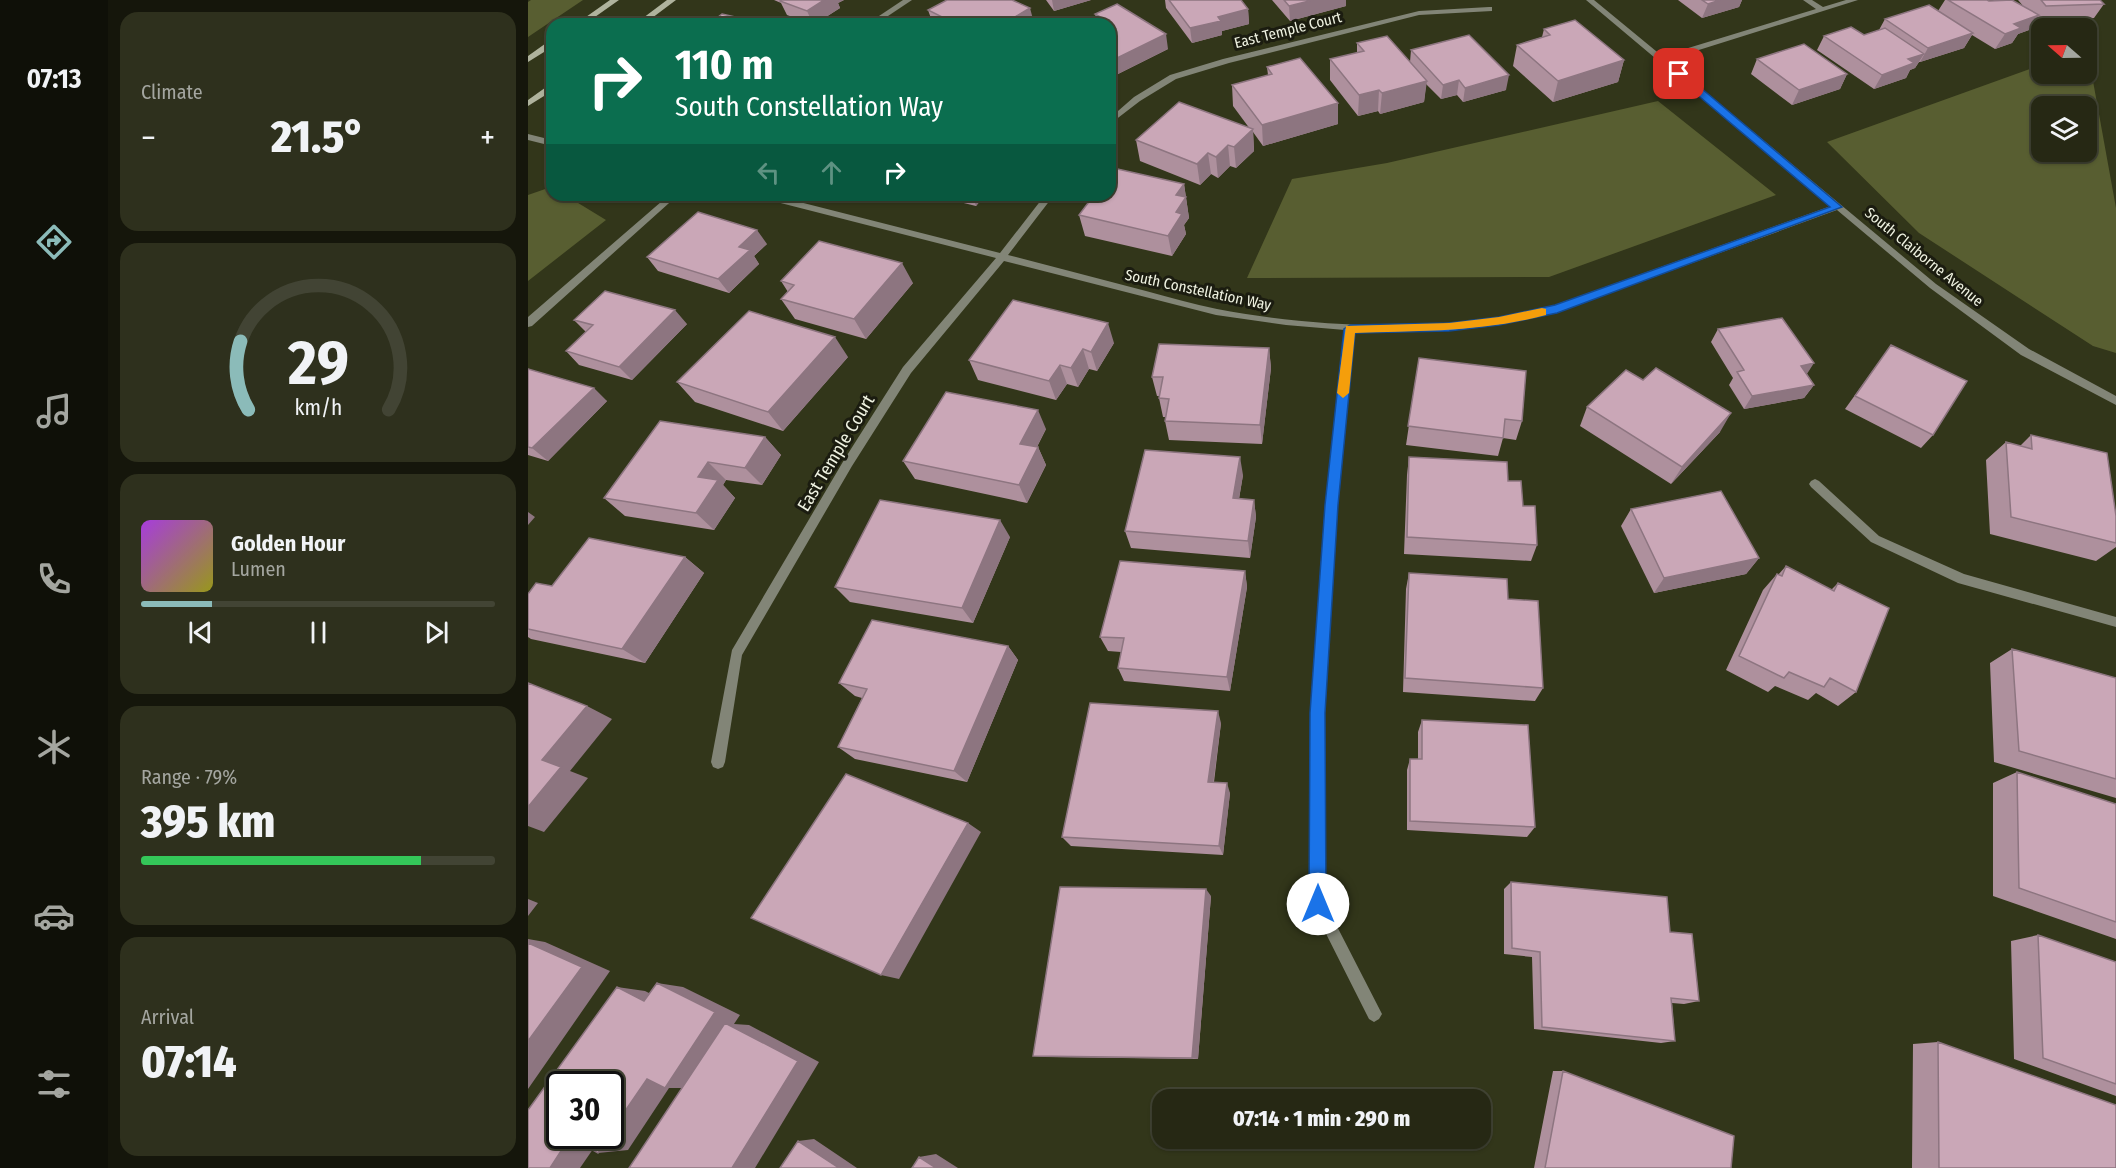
<!DOCTYPE html>
<meta charset="utf-8">
<style>
:root{--surface:#262814;--page:#2e301d;--text:#f1f3f6;--muted:#a4a6a0;--line:#424434;--accent:#8bbbb9}
body{margin:0;font-family:"Fira Sans Condensed",sans-serif;background:var(--page);color:var(--text);height:100vh;display:flex;flex-direction:column;font-size:22px;white-space:nowrap}
*{box-sizing:border-box;margin:0}
p{font-size:20px;color:var(--muted)}
.icon{flex:none;width:33px;height:33px;fill:none;stroke:currentColor;stroke-width:2;stroke-linecap:round;stroke-linejoin:round}
.map{position:relative;flex:1;overflow:hidden}
.side{display:flex;flex-direction:column;gap:12px;padding:12px;background:#15160b;width:420px}
.side>*{flex:none}
.banner{position:absolute;left:18px;top:18px;width:570px;height:183px;border-radius:18px;box-shadow:0 2px 4px #0004,0 0 0 2px var(--line);background:#0b6e4f;color:#fff;overflow:hidden}
.needle{width:39px;rotate:290deg}
.buttons{position:absolute;left:1503px;top:18px;display:grid;gap:12px}
.buttons a{display:grid;place-items:center;width:66px;height:66px;border-radius:12px;background:var(--surface);box-shadow:0 2px 4px #0004,0 0 0 2px var(--line);font-size:30px}
.speed{position:absolute;left:18px;top:1071px;display:flex;gap:12px;font-size:30px;font-weight:700;text-align:center}
.speed>*{display:grid;place-content:center;width:78px;height:78px;border-radius:50%;background:var(--surface);box-shadow:0 2px 4px #0004,0 0 0 2px var(--line);line-height:1}
.speed .limit{border:3px solid #111;border-radius:9px;background:#fff;color:#111}
.pin{position:absolute;display:grid;place-items:center;width:51px;height:51px;color:#fff;margin:-26px;border-radius:12px;box-shadow:0 3px 9px #0006}
.me{position:absolute;width:66px;margin:-33px;rotate:0deg;stroke-linejoin:round;filter:drop-shadow(0 0 4px #0008)}
.turn{display:flex;align-items:center;gap:21px;height:126px;padding:0 30px;font-size:27px}
.turn .icon{width:78px;height:78px;stroke-width:2.5}
.turn b{display:block;font-size:42px;line-height:51px}
.lanes{display:flex;align-items:center;height:57px;padding:0 30px;background:#0003;justify-content:center;gap:30px;direction:ltr}
.lanes .off{opacity:.35}
.big{font-size:45px;font-weight:800;line-height:1.1}
.side .card{flex:1;display:flex;flex-direction:column;justify-content:center;gap:9px;min-width:0;padding:0 21px;border-radius:18px;background:var(--page)}
.side .dial{align-items:center;gap:0}
.dial svg{height:156px;overflow:visible;fill:none;stroke:var(--line);stroke-width:7;stroke-linecap:round;text-anchor:middle}
.dial text{fill:var(--text);stroke:none}
.song{display:flex;align-items:center;gap:18px}
.cover{width:72px;height:72px;border-radius:9px;background:linear-gradient(135deg,hsl(280 70% 55%),hsl(60 70% 35%))}
.played{height:6px;border-radius:3px;background:linear-gradient(90deg,var(--accent) 20%,var(--line) 20%)}
.keys{display:flex;justify-content:space-around;direction:ltr}
.heat{display:flex;justify-content:space-between;align-items:center;font-size:33px;direction:ltr}
.charge{height:9px;border-radius:4px;background:linear-gradient(90deg,#34c759 79%,var(--line) 0)}
.trip{position:absolute;left:624px;top:1089px;width:339px;height:60px;border-radius:18px;background:var(--surface);box-shadow:0 2px 4px #0004,0 0 0 2px var(--line);font-weight:800;line-height:60px;text-align:center}
main{display:flex;flex:1;min-height:0}
.dock{display:flex;flex-direction:column;width:108px;justify-content:space-around;align-items:center;background:#0f1008;color:var(--muted)}
.dock .icon{width:42px;height:42px}
.dock .current{color:var(--accent)}
.dock b{font-size:27px;color:var(--text)}
.map>svg:first-child{display:block}
</style>
<main>
<nav class="dock">
<b>07:13</b>
<svg class="icon current" aria-label="directions" viewBox="0 0 24 24"><path d="M12 3l9 9-9 9-9-9zM9 14v-3h6M13 9l2 2-2 2"/></svg>
<svg class="icon" aria-label="music" viewBox="0 0 24 24"><path d="M9 18V5l10-2v13"/><circle cx="6" cy="18" r="3"/><circle cx="16" cy="16" r="3"/></svg>
<svg class="icon" aria-label="phone" viewBox="0 0 24 24"><path d="M5 4h4l2 5-3 2q2 4 5 5l2-3 5 2v4C11 20 4 13 5 4z"/></svg>
<svg class="icon" aria-label="climate" viewBox="0 0 24 24"><path d="M12 3v18M4 7l16 10M4 17L20 7"/></svg>
<svg class="icon" aria-label="car" viewBox="0 0 24 24"><path d="M5 17H2v-5l4-1 3-4h7l3 4 3 1v5h-3M9 17h6M6 11h13"/><circle cx="7" cy="17" r="2"/><circle cx="17" cy="17" r="2"/></svg>
<svg class="icon" aria-label="filters" viewBox="0 0 24 24"><path d="M4 7h16M4 17h16"/><circle cx="9" cy="7" r="2"/><circle cx="15" cy="17" r="2"/></svg>
</nav>
<section class="side">
<div class="card"><p>Climate</p>
<div class="heat"><a>−</a><b class="big">21.5°</b><a>+</a></div>
</div>
<div class="card dial"><svg viewBox="0 0 100 80">
<path d="M14 69A42 42 0 1 1 86 69"/>
<path d="M14 69A42 42 0 0 1 10 34" stroke="#8bbbb9"/>
<text x="50" y="56" font-size="32" font-weight="700">29</text>
<text x="50" y="72" font-size="11">km/h</text>
</svg></div>
<div class="card">
<div class="song"><i class="cover"></i><div><b>Golden Hour</b><p>Lumen</p></div></div>
<div class="played"></div>
<div class="keys"><svg class="icon" aria-label="previous" viewBox="0 0 24 24"><path d="M18 5L8 12l10 7zM5 5v14"/></svg><svg class="icon" aria-label="pause" viewBox="0 0 24 24"><path d="M8 5v14M16 5v14"/></svg><svg class="icon" aria-label="next" viewBox="0 0 24 24"><path d="M6 5l10 7-10 7zM19 5v14"/></svg></div>
</div>
<div class="card"><p>Range · 79%</p><b class="big">395 km</b><div class="charge"></div></div>
<div class="card"><p>Arrival</p><b class="big">07:14</b></div>
</section>
<div class="map">
<svg width="1588" height="1168" viewBox="0 0 1588 1168">
<rect width="100%" height="100%" fill="#32361a"/>
<path fill="#585e31" fill-rule="evenodd" d="M3,0H55L0,37V2Z
M1559,48L1588,208V353L1565,346L1391,233L1299,142L1513,65L1514,74H1558ZM1558,106V152H1514V106Z
M1130,101L1248,195L1021,277L719,278L764,179L859,163Z
M23,187L24,195H37L78,220L0,281V195Z"/>
<g fill="none" stroke-linecap="round" stroke-linejoin="round">
<path fill="#828577" fill-rule="evenodd" d="M375,0H384L348,24H339Z
M1058,0H1066L1134,56L1288,9L1275,0H1284L1295,7L1318,0H1330L1139,60L1408,284L1501,349L1588,396V405L1493,355L1402,288L1309,210L1066,299L1007,317L934,329L899,331H827L809,505L796,713L797,903L854,1014L851,1019L846,1022L841,1019L783,904L782,713L797,505L817,330L758,325L688,315L476,261L383,373L324,466L214,655L197,762L195,767L190,769L185,767L183,762L204,650L316,460L375,367L468,258L233,198L229,195H244L472,253L517,195H526L480,255C526,267 572,279 618,291C641,297 665,304 689,309C794,329 920,333 1024,306L1303,206Z
M961,7H964V11L891,15L701,63L648,79L612,101L582,124V118L606,97L642,75L695,59L891,11Z
M0,134L24,140V146L0,140Z
M141,195H150L4,326L0,327V317Z
M1287,479L1291,481L1351,536L1436,574L1588,617V627L1430,583L1343,542L1283,487L1281,484L1283,481Z"/>
<path fill="#afb39d" fill-rule="evenodd" d="M82,0H91L57,24H48Z
M139,0H148L116,24H107Z
M21,41H24V47L0,62V56Z
M21,85H24V91L0,106V100Z"/>
</g>
<path fill="#ae909d" d="M246,0H316L310,3L312,8L287,24H283L259,15L253,3Z
M518,0H563L526,11Z
M637,0H713L720,9L721,24L694,31V35L664,43L638,8Z
M744,0H818V6L762,21Z
M1150,0H1214L1211,7L1174,18Z
M1417,0H1459L1496,7L1490,0H1572L1576,4L1566,18L1509,21L1508,20L1501,30L1490,34L1484,43L1467,49L1444,35L1436,48L1392,62H1391L1387,68L1382,70L1378,78L1346,89L1289,50L1296,36L1336,35L1351,30L1357,19L1410,11Z
M400,10L506,23L503,24H405Z
M567,14L640,49L588,75L582,70V24L569,21Z
M1016,29L1096,60L1090,82L1025,102L985,66L989,45L1014,37Z
M829,43L882,62L883,50L978,90L935,102L929,95L913,99L898,84L896,102L852,114L850,111L830,116L802,80V59L829,53Z
M1229,59L1319,74L1312,89L1264,105L1223,74Z
M739,67L810,103V124L735,146L725,132L726,151L708,168L702,166L690,178L683,174L672,185L612,161L608,140L722,129L705,106L704,85L740,75Z
M656,184L661,218L656,225L658,234L644,256L557,236L551,215Z
M403,195H457L448,206Z
M239,244L226,256L231,264L201,293L130,271L119,257Z
M253,281L385,283L338,339L267,319L253,299L260,292Z
M46,320L159,324L104,380L51,365L38,351L58,332Z
M1190,329L1279,374L1286,385L1276,398L1216,409L1201,385L1205,378L1183,342Z
M586,343L569,371L561,369L550,387L539,384L528,400L450,380L441,360Z
M1363,345L1405,435L1393,448L1317,409Z
M741,348L743,368L734,444L641,440L637,421L638,417H635L631,398V396H629L624,377Z
M320,357L255,431L167,402L149,382Z
M891,358L994,421L988,440L975,438L970,456L878,445Z
M0,369L79,401L20,461L0,455Z
M1059,407L1192,432L1143,484L1052,426Z
M518,429L509,447H510L518,465L499,503L387,479L375,461Z
M1503,435L1588,516V547L1568,561L1462,534L1458,460L1478,442L1492,446Z
M237,437L253,455L234,485L198,480L195,485L207,498L186,530L97,516L76,498Z
M881,457L980,481L1009,545L1003,561L876,554L879,475Z
M715,475L711,499L726,500L728,517L722,558L603,548L597,531Z
M1103,509L1231,558L1218,574L1126,593L1093,526Z
M482,537L445,623L322,602L307,587Z
M157,557L176,573L117,663L3,639L0,637V594L24,586Z
M1258,566L1303,590L1310,583L1328,692L1310,706L1288,693L1280,700L1247,686L1240,692L1198,670L1235,590L1249,574L1250,575Z
M717,571L719,587L702,691L596,681L590,668L593,652L580,651L572,637Z
M881,573L980,599L1015,688L1007,701L875,692L878,589Z
M480,646L490,660L439,782L327,759L310,747L334,698L327,696L311,683Z
M1484,649L1588,678V798L1466,762L1462,663Z
M894,720L1007,827L999,837L879,830V770L882,759H890V732Z
M693,723L686,782L702,793L695,855L543,846L534,837Z
M1489,772L1588,804V939L1465,896V783Z
M983,882L1142,932L1171,1001L1156,1004L1144,1003L1147,1041L1133,1043L1006,1029L1004,957L976,954V889Z
M683,896L670,1059L517,1057L505,1056Z
M1510,935L1588,962V1096L1486,1059L1483,941Z
M1410,1042L1588,1168H1384L1385,1044Z
M1025,1071H1035L1203,1168H1006Z"/>
<path fill="#8d7580" d="M296,0H316L310,3L312,8L287,24H285L279,11Z
M524,0H563L526,11Z
M785,0H818V6L762,21L761,6Z
M1192,0H1214L1211,7L1174,18L1180,4Z
M502,8L506,23L503,24H475Z
M720,9L721,24L694,31V35L664,43L662,28L690,17Z
M1511,15L1501,30L1490,34L1484,43L1467,49L1477,34L1486,24Z
M1445,33L1436,48L1392,62L1400,48Z
M638,34L640,49L588,75L585,60Z
M1396,54L1387,68L1382,70L1378,78L1346,89L1354,75L1380,59Z
M1096,60L1090,82L1025,102L1030,81Z
M1319,74L1312,89L1264,105L1271,90Z
M981,75L978,90L935,102L937,88Z
M931,80L929,95L913,99L915,85Z
M899,81L896,102L852,114L854,93Z
M851,90L850,111L830,116L831,95Z
M810,103V124L735,146L734,125Z
M725,129L726,151L708,168L706,147Z
M700,145L702,166L690,178L688,157Z
M680,153L683,174L672,185L669,164Z
M656,184L661,218L656,225L658,234L644,256L640,236L648,195Z
M444,195H457L448,206Z
M229,230L239,244L226,256L231,264L201,293L190,279L211,247Z
M374,263L385,283L338,339L326,319Z
M147,310L159,324L104,380L91,367Z
M580,323L586,343L569,371L563,352Z
M307,337L320,357L255,431L240,412Z
M741,348L743,368L734,444L732,425Z
M555,349L561,369L550,387L543,368Z
M1286,363L1277,377L1273,366Z
M532,365L539,384L528,400L521,381Z
M1286,385L1276,398L1216,409L1224,396Z
M66,388L79,401L20,461L4,448Z
M510,410L518,429L501,462L492,444Z
M1203,413L1192,432L1143,484L1154,467Z
M237,437L253,455L234,485L217,468Z
M510,447L518,465L499,503L491,485Z
M712,457L715,475L708,516L705,498Z
M180,462L198,480L195,485L207,498L186,530L168,513L170,477Z
M726,500L728,517L722,558L720,541Z
M0,512L7,517L0,525Z
M472,520L482,537L445,623L434,608Z
M157,557L176,573L117,663L94,649Z
M1231,558L1218,574L1126,593L1136,578Z
M717,571L719,587L702,691L699,677Z
M480,646L490,660L439,782L426,771Z
M59,706L84,719L42,771L60,778L16,832L0,826V807L14,760Z
M690,711L693,723L684,793L680,782Z
M699,783L702,793L695,855L691,846Z
M440,823L453,832L371,979L353,975Z
M678,889L683,896L670,1059L664,1058Z
M0,899L10,903L0,916Z
M0,939L17,942L82,971L0,1089Z
M129,983L155,987L212,1015L206,1024L221,1025L291,1062L227,1168H204L164,1088H141L100,1150L70,1153L81,1136H82Z
M89,987L117,991L143,1004L116,1001Z
M74,1136L52,1168H22L42,1137Z
M286,1139L329,1168H311L270,1141Z
M408,1154L430,1168H408L391,1157Z"/>
<path fill="#caa7b7" stroke="#8d7580" stroke-width="1.5" d="M253,0H296L279,11L252,1Z
M419,0H484L502,8L475,24H428L400,10Z
M641,0H713L720,9L690,17L693,21L662,28Z
M756,0H785L761,6Z
M1174,0H1192L1180,4Z
M1420,0H1459L1461,1L1484,0L1511,15L1486,24L1493,28L1477,34Z
M1513,0H1572L1576,4L1518,6Z
M589,4L638,34L585,60L582,58V24H562L574,18L567,14Z
M1401,5L1445,33L1400,48L1357,19Z
M194,14L238,24H181Z
M1047,20L1096,60L1030,81L989,45L1022,35L1016,29Z
M1323,27L1336,35L1357,28L1396,54L1380,59L1386,63L1354,75L1296,36Z
M941,35L981,75L937,88L931,80L915,85L883,50Z
M859,36L899,81L854,93L851,90L831,95L802,59L836,51L829,43Z
M1276,44L1319,74L1271,90L1229,59Z
M772,58L810,103L734,125L704,85L744,74L739,67Z
M651,102L725,129L706,147L700,145L688,157L680,153L669,164L608,140Z
M585,168L656,184L648,195L658,197L648,212L654,214L640,236L551,215L566,195H582V173Z
M170,212L229,230L211,247L222,250L190,279L119,257Z
M291,241L374,263L326,319L253,299L266,285L253,281Z
M77,291L147,310L91,367L38,351L65,325L46,320Z
M485,300L580,323L563,352L555,349L543,368L532,365L521,381L441,360Z
M221,311L307,337L240,412L149,382Z
M1254,318L1286,363L1273,366L1286,385L1224,396L1209,372L1216,370L1190,329Z
M631,344L741,348L732,425L637,421L641,399L631,398L635,377H624Z
M1363,345L1439,381L1405,435L1327,396Z
M891,358L998,371L994,421L977,419L975,438L880,426Z
M1128,368L1203,413L1154,467L1059,407L1098,370L1115,380Z
M0,369L66,388L4,448L0,447Z
M418,392L510,410L492,444L510,447L491,485L375,461Z
M132,421L237,437L217,468L180,462L170,477L190,480L168,513L76,498Z
M1503,435L1579,453L1588,516V543L1483,517L1478,442L1504,449Z
M617,450L712,457L705,498L726,500L720,541L597,531Z
M881,457L979,462L980,481H993L995,506H1007L1009,545L879,537Z
M1193,491L1231,558L1136,578L1103,509Z
M352,500L472,520L434,608L307,587Z
M61,538L157,557L94,649L0,629V594L8,583L24,586Z
M592,561L717,571L699,677L590,668L596,638L572,637Z
M1258,566L1306,591L1310,583L1361,608L1328,692L1302,678L1296,687L1261,672L1256,678L1211,656L1249,574L1254,576Z
M881,573L979,579L980,599L1010,601L1015,688L877,678Z
M344,620L480,646L426,771L310,747L339,689L311,683Z
M1484,649L1588,678V779L1491,751Z
M0,683L59,706L14,760L33,767L0,807Z
M562,703L690,711L680,782L699,783L691,846L534,837Z
M894,720L1000,725L1007,827L882,821V759H894Z
M1489,772L1588,804V922L1491,888Z
M318,774L440,823L353,975L223,918Z
M983,882L1139,897L1142,932L1164,934L1171,1001L1143,998L1147,1041L1014,1027L1012,952L984,948Z
M532,887L678,889L664,1058L505,1056Z
M1510,935L1588,962V1084L1515,1058Z
M0,943L54,967L0,1041Z
M129,983L187,1012L137,1088L119,1079L82,1133V1084H32V1136H81L70,1153L42,1137L22,1168H0V1110L89,987L116,1001Z
M197,1023L270,1061L204,1168H101Z
M1410,1042L1588,1105V1168H1411Z
M1035,1071L1206,1136L1203,1168H1017Z
M270,1141L311,1168H252Z
M391,1157L408,1168H384Z"/>
<path fill="#1a73e8" stroke="#114b97" stroke-width="1.5" d="M1147,72H1154L1314,207L1029,313L971,325L921,331L827,333L810,505L797,713L798,904L795,910L790,912L784,910L781,904L782,713L797,505L816,329L822,325L921,323L971,317L1027,305L1302,207L1147,76Z"/>
<path fill="#f59e0b" d="M1014,308L1018,309V315C956,332 891,331 827,333L821,393L815,398L809,393L818,326L921,323L971,317Z"/>
<g text-anchor="middle" stroke-width="6" stroke-linejoin="round" paint-order="stroke">
<g font-size="15" fill="#eff2e1" stroke="#1b1c10">
<text transform="translate(760 30) rotate(-14)" y="5">East Temple Court</text>
<text transform="translate(1396 257) rotate(39)" y="5">South Claiborne Avenue</text>
<text transform="translate(670 290) rotate(12)" y="5">South Constellation Way</text>
</g>
<g font-size="18" fill="#eff2e1" stroke="#1b1c10">
<text transform="translate(308 453) rotate(-59)" y="6">East Temple Court</text>
</g>
</g>
</svg>
<div class="buttons">
<a><svg class="needle" viewBox="-14 -14 28 28"><path d="M0-13l5 13h-10z" fill="#e53935"/><path d="M0 13l5-13h-10z" fill="#a4a6a0"/></svg></a>
<a><svg class="icon" aria-label="layers" viewBox="0 0 24 24"><path d="M12 4l9 5-9 5-9-5zM3 14l9 5 9-5"/></svg></a>
</div>
<div class="speed"><div class="limit">30</div></div>
<div class="pin" style="left:1151px;top:74px;background:#d93025"><svg class="icon" aria-label="arrive" viewBox="0 0 24 24"><path d="M6 21V4h12l-3 4 3 4H6"/></svg></div>
<svg class="me" style="left:790px;top:904px" viewBox="-20 -20 40 40"><circle r="19" fill="#fff"/><path d="M0-13L10 11 0 6-10 11z" fill="#1a73e8"/></svg>
<div class="trip">07:14 · 1 min · 290 m</div>
<div class="banner">
<div class="turn"><svg class="icon" aria-label="right" viewBox="0 0 24 24"><path d="M7 20v-9h11M14 6l5 5-5 5"/></svg><div><b>110 m</b>South Constellation Way</div></div>
<div class="lanes"><svg class="icon off" aria-label="left" viewBox="0 0 24 24"><path d="M17 20v-9H6M10 6l-5 5 5 5"/></svg><svg class="icon off" aria-label="ahead" viewBox="0 0 24 24"><path d="M12 20V5M6 11l6-6 6 6"/></svg><svg class="icon" aria-label="right" viewBox="0 0 24 24"><path d="M7 20v-9h11M14 6l5 5-5 5"/></svg></div>
</div>
</div>
</main>
